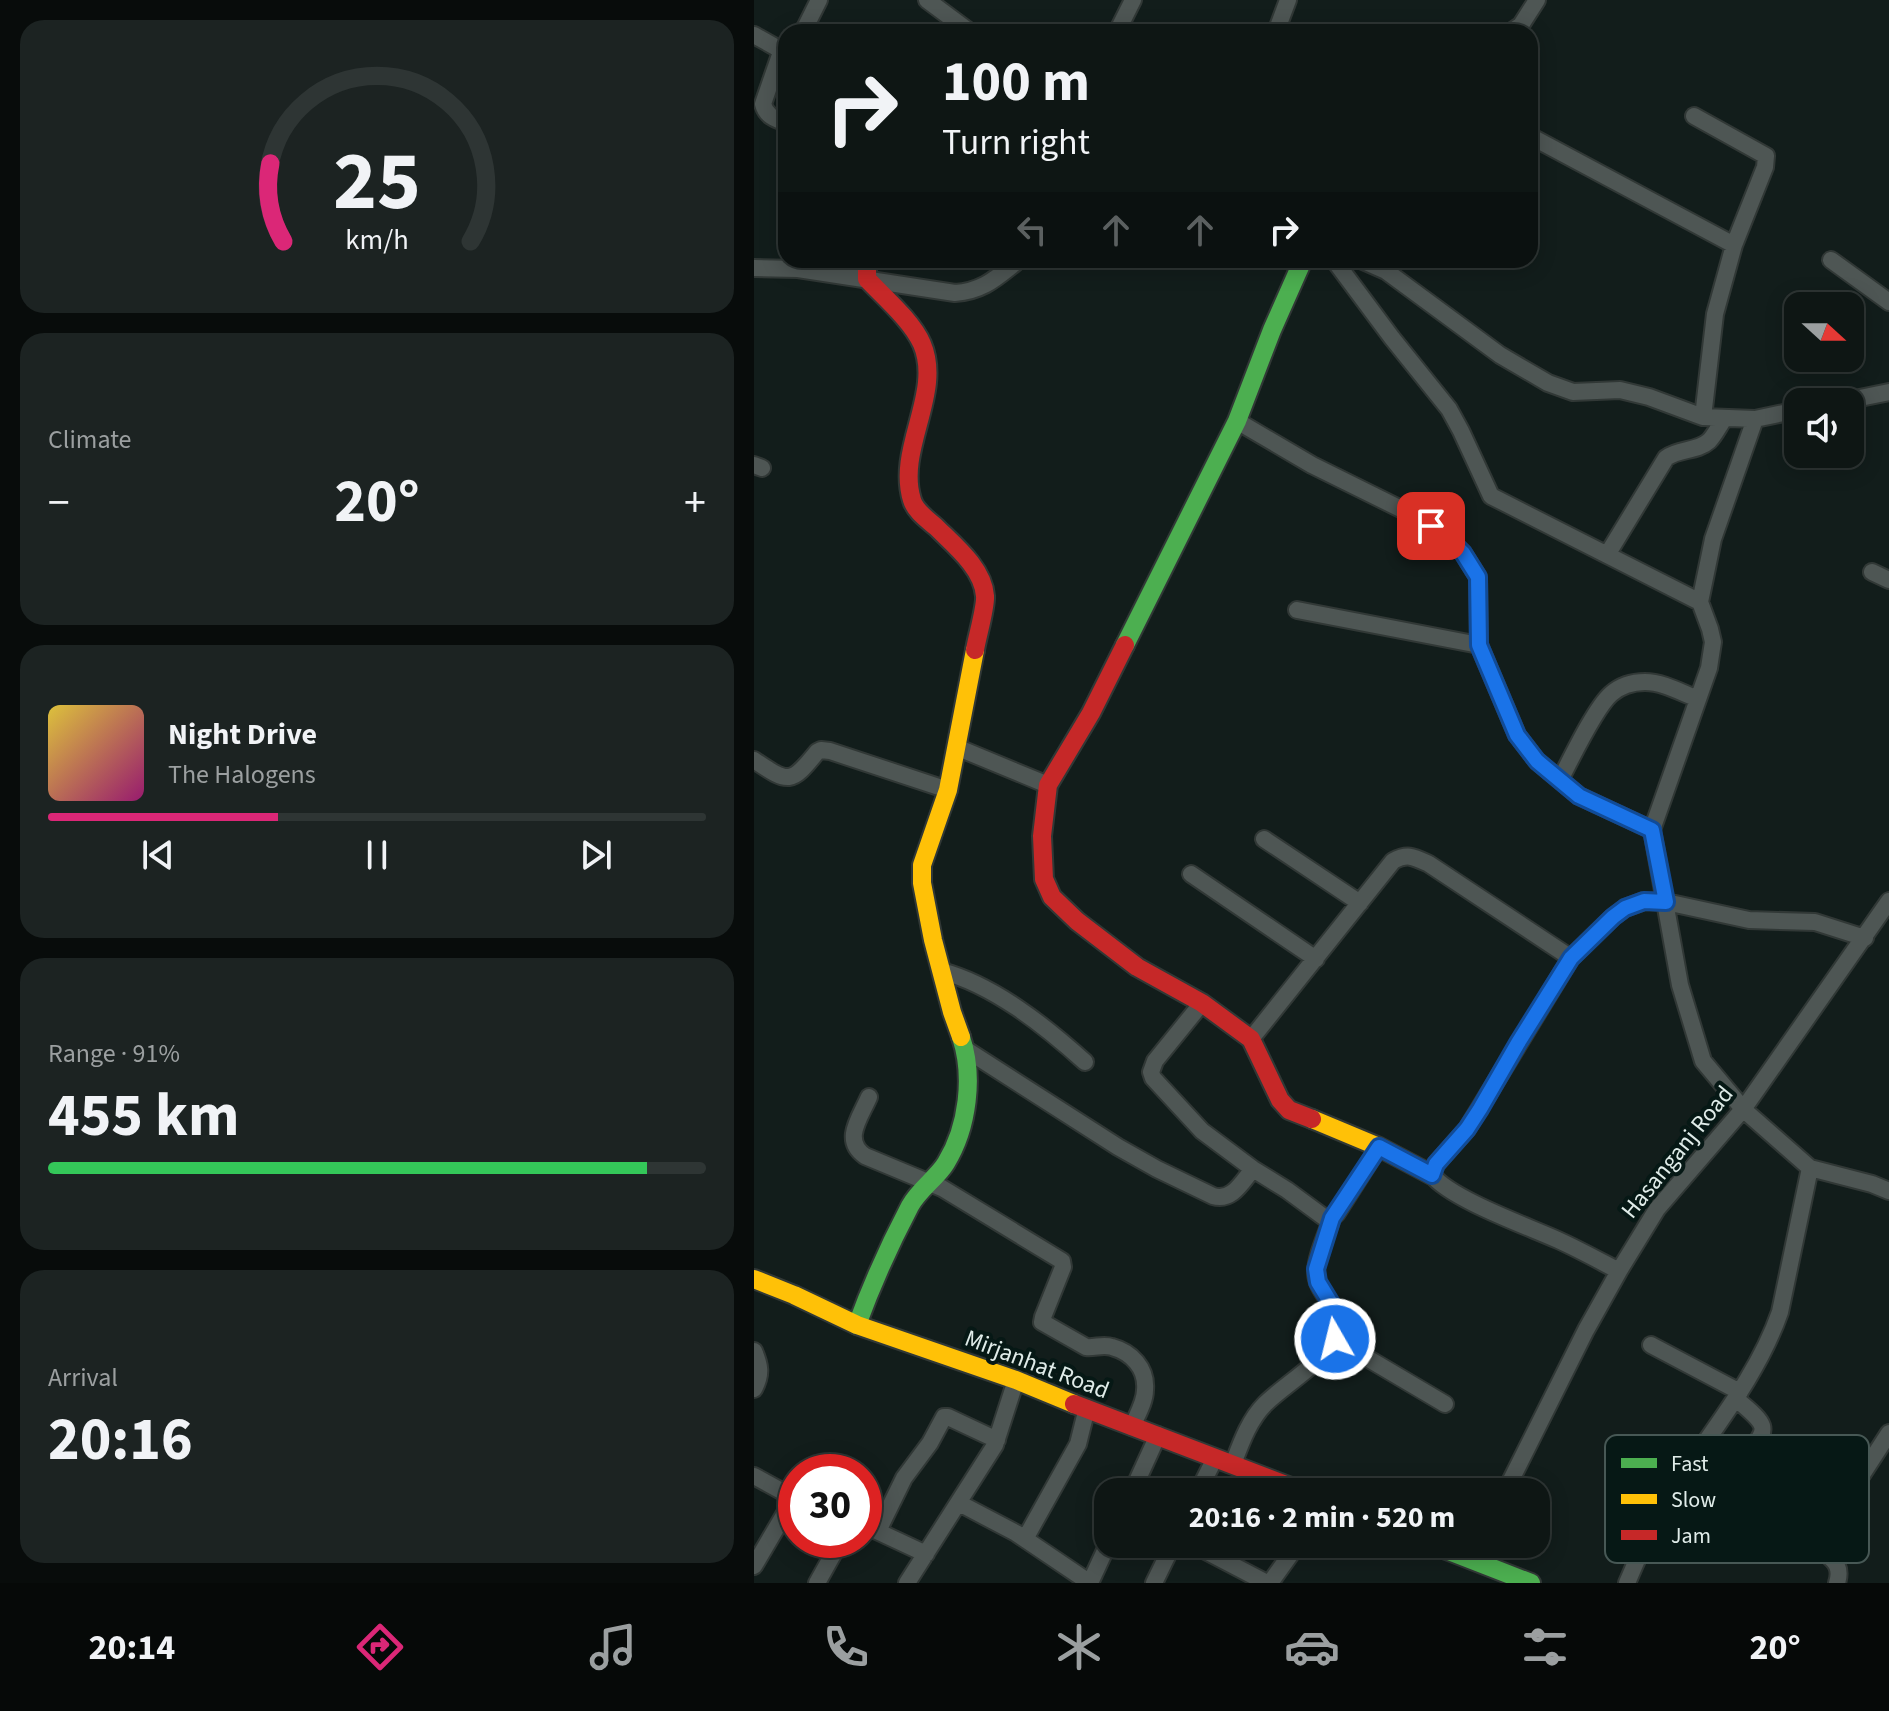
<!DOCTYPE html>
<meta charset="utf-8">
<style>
:root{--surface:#0e1614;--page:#1c2322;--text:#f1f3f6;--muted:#9b9fa0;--line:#2e3534;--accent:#db2777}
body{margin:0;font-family:"Source Sans 3",sans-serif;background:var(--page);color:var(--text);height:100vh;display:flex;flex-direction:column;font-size:30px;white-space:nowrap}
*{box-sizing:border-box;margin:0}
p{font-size:26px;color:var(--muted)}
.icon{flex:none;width:44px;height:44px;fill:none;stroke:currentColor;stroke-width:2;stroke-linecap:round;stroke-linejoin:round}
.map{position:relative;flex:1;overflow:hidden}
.details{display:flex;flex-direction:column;gap:20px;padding:20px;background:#080c0b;width:754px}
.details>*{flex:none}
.banner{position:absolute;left:24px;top:24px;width:760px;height:244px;border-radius:24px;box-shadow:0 4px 20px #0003,0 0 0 2px var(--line);background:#0e1614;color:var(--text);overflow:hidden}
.needle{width:52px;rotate:111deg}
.fabs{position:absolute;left:1030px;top:292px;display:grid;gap:16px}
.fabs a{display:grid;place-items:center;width:80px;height:80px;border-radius:16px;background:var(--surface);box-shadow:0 4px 20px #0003,0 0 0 2px var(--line);font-size:40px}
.speed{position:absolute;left:24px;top:1454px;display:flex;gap:16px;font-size:40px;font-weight:700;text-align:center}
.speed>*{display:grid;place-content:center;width:104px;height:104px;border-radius:50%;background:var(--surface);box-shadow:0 4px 20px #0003,0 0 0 2px var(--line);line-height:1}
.speed .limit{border:12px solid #d22;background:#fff;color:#111}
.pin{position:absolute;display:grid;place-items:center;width:68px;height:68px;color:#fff;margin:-34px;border-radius:16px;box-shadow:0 4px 12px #0006}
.me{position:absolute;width:88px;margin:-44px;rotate:352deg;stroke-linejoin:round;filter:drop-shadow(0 0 6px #0008)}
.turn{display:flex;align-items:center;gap:28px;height:168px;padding:0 32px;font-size:36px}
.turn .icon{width:104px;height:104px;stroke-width:2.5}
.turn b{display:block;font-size:56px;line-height:68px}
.lanes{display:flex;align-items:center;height:76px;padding:0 32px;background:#0003;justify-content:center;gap:40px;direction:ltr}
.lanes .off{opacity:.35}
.big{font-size:60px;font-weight:700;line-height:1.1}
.details .widget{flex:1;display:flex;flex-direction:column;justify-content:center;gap:12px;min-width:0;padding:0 28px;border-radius:24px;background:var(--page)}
.details .dial{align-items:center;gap:0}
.dial svg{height:208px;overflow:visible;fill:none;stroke:var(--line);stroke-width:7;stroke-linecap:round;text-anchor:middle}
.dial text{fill:var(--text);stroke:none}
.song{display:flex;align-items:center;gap:24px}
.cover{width:96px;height:96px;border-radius:12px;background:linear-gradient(135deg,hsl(50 70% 55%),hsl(320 70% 35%))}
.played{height:8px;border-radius:4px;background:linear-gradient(90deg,var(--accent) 35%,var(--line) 35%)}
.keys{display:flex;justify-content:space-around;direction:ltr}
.heat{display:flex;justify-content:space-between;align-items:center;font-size:44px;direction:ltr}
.charge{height:12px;border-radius:6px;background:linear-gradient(90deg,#34c759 91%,var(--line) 0)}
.trip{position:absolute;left:340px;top:1478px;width:456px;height:80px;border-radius:24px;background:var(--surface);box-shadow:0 4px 20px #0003,0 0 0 2px var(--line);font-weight:700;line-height:80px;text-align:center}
.tab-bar{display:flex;height:128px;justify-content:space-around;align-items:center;background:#060908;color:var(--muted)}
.tab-bar .icon{width:56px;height:56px}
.tab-bar .on{color:var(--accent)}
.tab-bar b{font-size:36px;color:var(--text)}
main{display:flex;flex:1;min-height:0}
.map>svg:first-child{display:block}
</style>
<main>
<section class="details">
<div class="widget dial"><svg viewBox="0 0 100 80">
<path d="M14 69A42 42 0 1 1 86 69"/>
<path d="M14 69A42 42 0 0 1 9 39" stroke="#db2777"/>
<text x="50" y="56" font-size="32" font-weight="700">25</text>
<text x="50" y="72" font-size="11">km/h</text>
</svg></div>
<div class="widget"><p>Climate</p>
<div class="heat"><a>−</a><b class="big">20°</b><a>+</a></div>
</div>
<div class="widget">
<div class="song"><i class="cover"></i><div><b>Night Drive</b><p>The Halogens</p></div></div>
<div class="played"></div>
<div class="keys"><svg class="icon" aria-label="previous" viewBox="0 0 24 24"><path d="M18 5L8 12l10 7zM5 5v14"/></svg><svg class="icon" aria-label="pause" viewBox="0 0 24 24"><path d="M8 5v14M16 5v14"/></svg><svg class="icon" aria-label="next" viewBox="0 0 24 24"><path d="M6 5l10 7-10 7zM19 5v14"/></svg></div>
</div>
<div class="widget"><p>Range · 91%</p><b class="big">455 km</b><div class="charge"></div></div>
<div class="widget"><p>Arrival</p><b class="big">20:16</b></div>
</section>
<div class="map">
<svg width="1135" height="1583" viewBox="0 0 1135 1583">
<rect width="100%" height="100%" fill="#121d1b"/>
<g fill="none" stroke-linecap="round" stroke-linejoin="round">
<defs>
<path id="street" d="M173,0L216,32
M49,32L65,0
M363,32L379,0
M522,32L534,0
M757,32L767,25L783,0
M0,35L32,53
M27,52L9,104C12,116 21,119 32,123
M940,116L1012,156L1011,167L980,245L961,314L949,417
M776,136L980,245
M580,260L638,338L695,409L707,431L737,496L946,602
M607,260L632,271L746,355L794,383L819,392L866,390L895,397L949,417L1001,419L1044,410
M1077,260L1135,302
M0,268L44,269L201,293C230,291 243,277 265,260
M1086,402L1135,392
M1001,419L959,539L946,602L956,629L959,642L955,668L898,830L926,985L949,1061L990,1110L1056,1168L1118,1184L1135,1191
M483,421L558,465L663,517L691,535L709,553L724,577L725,645L763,735L783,761L825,796L898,830
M0,465L8,468
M853,555L912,458C925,448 943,452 955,441C961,435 965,426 970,419
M1118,572L1135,580
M543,610L725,645
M202,747L294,785
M0,760C35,784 37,784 63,752L67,750L76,751L194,790
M806,780C817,759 841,708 857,694C866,686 879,682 891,682C909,682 928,693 944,699
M510,839L606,903
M437,874L562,959
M187,971C240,985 291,1026 331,1062
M448,1003L401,1061L397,1072L399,1078L448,1131L499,1169L533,1190L571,1218H578L583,1213L625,1147
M497,1039L639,861C654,853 660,857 675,864L817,958
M211,1049L364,1147L403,1169L459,1196C478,1202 488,1182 499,1169
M115,1097C106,1118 88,1140 111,1156L188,1188L308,1261L309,1267L289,1317L288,1322L332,1347C341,1348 349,1344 358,1347C377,1352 393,1368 391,1390C391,1402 383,1415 378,1427
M865,1271C844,1260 824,1249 804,1240C773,1226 697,1199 678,1175L682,1164L713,1129L817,958L859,917L871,908L890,901L912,902L995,920L1061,922L1111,938
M581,1339L691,1404
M897,1345L986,1392
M0,1351C6,1365 8,1374 0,1389
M982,1399C1024,1433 1009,1428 986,1467C985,1474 984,1473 987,1480C998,1499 1044,1528 1063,1541
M479,1464C487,1443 495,1420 511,1404C530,1385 567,1364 579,1340C596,1311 562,1297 562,1272C562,1257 573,1233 578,1218
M0,1476L42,1499
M378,1492L404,1435
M444,1492L461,1458
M751,1492L832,1330L865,1271L903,1209L990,1108L1135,901
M205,1503L262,1533L336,1583
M110,1525L172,1554
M124,1531L150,1478L176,1443L190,1417H194L243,1440
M271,1539L324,1444L333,1408
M438,1544L513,1583
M0,1566L40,1498
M63,1583L87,1540
M153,1583L241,1445L262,1380
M336,1583L354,1544
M400,1583L419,1544
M516,1583L544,1544
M873,1583C887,1551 900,1517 920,1488C957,1431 1003,1378 1026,1312L1056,1168
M1083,1583C1092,1554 1060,1558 1065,1535L1089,1504L1135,1433"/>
<path id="fast" d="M371,645L483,421L518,330L549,260
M103,1325C118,1284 136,1244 156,1206C165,1189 183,1178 192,1163C214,1127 220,1076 207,1037
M677,1544L777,1583"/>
<path id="slow" d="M207,1037L198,1012L179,940L168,883V865L194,790L221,650
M558,1119L625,1147L678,1175
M0,1279L40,1295L103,1325L262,1380L320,1404"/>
<path id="jam" d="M113,260V279C130,297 158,321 168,344C189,393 142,449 158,500C161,511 174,520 182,527C200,545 229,568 231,596C232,607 223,637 221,650
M371,645L337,713L294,785L288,836L290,879L298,897L323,921L383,967L448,1003L497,1039L526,1100L535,1110L558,1119
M320,1404L550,1492"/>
</defs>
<use href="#street" stroke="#313836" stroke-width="20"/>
<use href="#fast" stroke="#313836" stroke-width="22"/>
<use href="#slow" stroke="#313836" stroke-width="22"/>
<use href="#jam" stroke="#313836" stroke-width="22"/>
<use href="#street" stroke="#4e5654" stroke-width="16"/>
<use href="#fast" stroke="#4caf50" stroke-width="18"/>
<use href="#slow" stroke="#ffc107" stroke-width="18"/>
<use href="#jam" stroke="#c62828" stroke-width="18"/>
</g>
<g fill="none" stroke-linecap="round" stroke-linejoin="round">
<defs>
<path id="route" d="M581,1339L583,1317L581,1310L564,1282L562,1269L578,1218L625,1147L678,1175L682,1164L713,1129L726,1109L764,1043L817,958L859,917L871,908L890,901L912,902L898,830L825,796L783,761L763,735L725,645L724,577L709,553L691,535L677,526"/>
</defs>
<use href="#route" stroke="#114b97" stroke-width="20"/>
<use href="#route" stroke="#1a73e8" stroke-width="14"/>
</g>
<g text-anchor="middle" stroke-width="8" stroke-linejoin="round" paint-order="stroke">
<g font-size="24" fill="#e0ece9" stroke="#061815">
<text transform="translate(923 1152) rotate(-51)" y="8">Hasanganj Road</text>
<text transform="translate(283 1364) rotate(21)" y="8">Mirjanhat Road</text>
</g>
</g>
<rect x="851" y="1435" width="264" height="128" rx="12" fill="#061815" stroke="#475855" stroke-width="2"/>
<rect x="867" y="1458" width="36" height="10" fill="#4caf50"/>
<rect x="867" y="1494" width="36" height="10" fill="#ffc107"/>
<rect x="867" y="1530" width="36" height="10" fill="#c62828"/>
<g font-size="22" fill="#e0ece9">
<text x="917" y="1471">Fast</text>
<text x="917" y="1507">Slow</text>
<text x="917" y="1543">Jam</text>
</g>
</svg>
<div class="fabs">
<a><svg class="needle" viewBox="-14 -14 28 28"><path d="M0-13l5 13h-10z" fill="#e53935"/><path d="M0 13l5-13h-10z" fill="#9b9fa0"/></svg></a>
<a><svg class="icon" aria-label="sound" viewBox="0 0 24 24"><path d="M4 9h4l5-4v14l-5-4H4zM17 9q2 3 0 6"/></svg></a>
</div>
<div class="speed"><div class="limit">30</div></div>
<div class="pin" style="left:677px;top:526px;background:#d93025"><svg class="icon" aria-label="arrive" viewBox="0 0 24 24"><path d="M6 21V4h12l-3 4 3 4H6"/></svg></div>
<svg class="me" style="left:581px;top:1339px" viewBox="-20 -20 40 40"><circle r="17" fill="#1a73e8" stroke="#fff" stroke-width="3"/><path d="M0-11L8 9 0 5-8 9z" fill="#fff"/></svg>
<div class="trip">20:16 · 2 min · 520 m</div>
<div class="banner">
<div class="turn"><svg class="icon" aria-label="right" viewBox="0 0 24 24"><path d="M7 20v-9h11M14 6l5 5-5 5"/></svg><div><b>100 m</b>Turn right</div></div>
<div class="lanes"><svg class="icon off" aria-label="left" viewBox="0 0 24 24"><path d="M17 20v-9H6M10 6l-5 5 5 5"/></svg><svg class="icon off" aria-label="ahead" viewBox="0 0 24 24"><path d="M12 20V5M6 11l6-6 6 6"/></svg><svg class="icon off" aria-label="ahead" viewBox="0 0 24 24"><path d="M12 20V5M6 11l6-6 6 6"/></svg><svg class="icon" aria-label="right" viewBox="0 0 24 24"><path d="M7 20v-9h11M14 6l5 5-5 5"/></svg></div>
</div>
</div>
</main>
<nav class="tab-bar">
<b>20:14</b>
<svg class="icon on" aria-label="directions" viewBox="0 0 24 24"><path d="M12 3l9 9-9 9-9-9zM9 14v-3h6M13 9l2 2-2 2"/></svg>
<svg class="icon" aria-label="music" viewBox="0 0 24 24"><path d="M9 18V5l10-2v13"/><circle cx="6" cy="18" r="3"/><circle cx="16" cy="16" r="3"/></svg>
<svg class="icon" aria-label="phone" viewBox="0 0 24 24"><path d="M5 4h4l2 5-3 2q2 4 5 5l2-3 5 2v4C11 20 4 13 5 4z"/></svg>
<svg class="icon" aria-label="climate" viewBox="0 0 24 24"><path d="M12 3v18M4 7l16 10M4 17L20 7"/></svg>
<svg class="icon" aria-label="car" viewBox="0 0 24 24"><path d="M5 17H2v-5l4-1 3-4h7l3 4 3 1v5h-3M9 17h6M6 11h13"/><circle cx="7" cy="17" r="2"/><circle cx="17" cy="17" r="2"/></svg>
<svg class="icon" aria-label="filters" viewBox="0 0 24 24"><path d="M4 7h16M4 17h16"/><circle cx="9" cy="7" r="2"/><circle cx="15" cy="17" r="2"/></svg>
<b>20°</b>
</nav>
